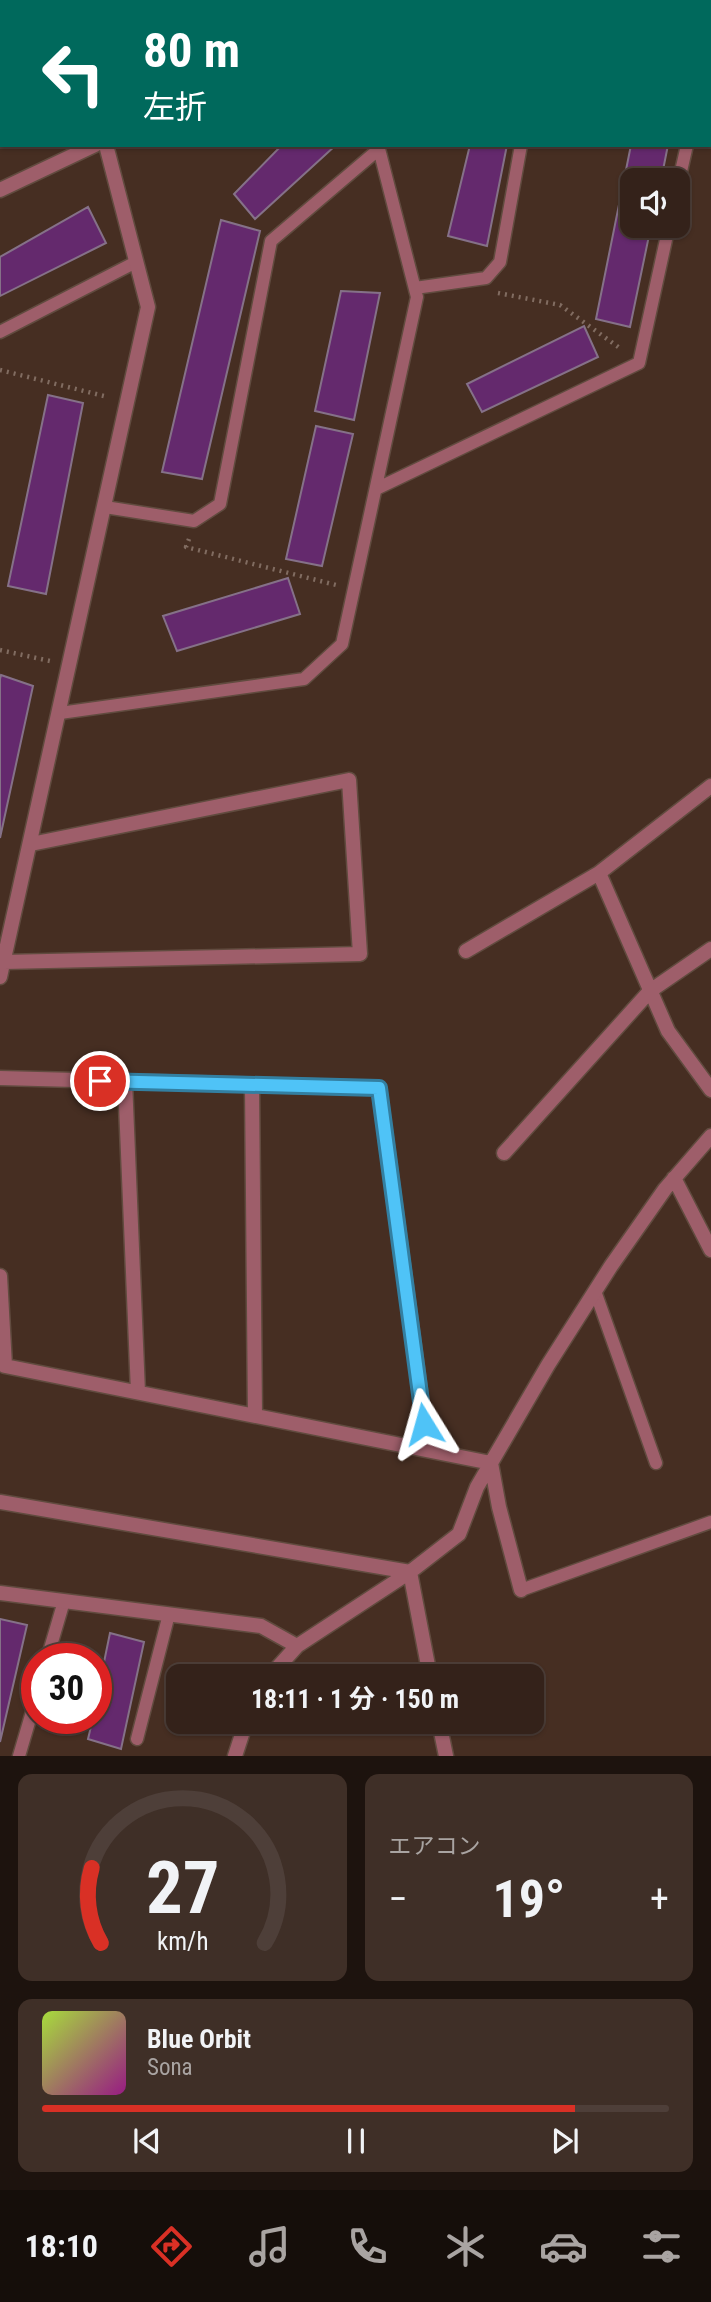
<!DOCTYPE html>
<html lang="ja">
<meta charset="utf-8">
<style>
:root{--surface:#34221a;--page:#3f2f27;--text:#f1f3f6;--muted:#a9a4a2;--line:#4e3f39;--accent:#d93025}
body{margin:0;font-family:"Roboto Condensed","Noto Sans JP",sans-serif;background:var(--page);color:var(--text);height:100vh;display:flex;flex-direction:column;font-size:26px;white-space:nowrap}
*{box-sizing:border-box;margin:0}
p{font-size:23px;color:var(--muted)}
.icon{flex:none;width:38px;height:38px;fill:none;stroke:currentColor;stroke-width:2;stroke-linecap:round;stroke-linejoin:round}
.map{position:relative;height:1756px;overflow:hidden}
.panel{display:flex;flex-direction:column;gap:18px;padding:18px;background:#1d130e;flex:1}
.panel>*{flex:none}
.top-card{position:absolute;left:0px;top:0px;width:712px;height:147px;box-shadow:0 2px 5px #0004,0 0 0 2px var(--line);background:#00695c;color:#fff;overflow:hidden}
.controls{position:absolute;left:620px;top:168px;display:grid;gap:14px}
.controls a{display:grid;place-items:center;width:70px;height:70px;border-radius:14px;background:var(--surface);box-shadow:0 2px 5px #0004,0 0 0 2px var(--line);font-size:35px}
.speed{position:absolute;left:21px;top:1643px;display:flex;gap:14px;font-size:35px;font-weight:700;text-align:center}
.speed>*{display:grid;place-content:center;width:91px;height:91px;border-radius:50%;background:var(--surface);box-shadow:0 2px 5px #0004,0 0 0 2px var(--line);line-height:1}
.speed .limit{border:10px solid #d22;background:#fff;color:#111}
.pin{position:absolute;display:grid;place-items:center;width:60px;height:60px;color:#fff;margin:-30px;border:4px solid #fff;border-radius:50%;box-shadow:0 2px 7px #0007}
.me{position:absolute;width:77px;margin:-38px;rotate:352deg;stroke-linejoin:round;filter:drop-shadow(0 0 5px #0008)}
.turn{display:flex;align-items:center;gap:24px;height:147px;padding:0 28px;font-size:32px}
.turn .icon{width:91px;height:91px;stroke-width:2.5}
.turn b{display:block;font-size:49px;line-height:60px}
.big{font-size:52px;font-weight:700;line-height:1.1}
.panel .tile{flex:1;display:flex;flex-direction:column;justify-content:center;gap:10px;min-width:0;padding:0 24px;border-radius:14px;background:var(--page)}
.panel .dial{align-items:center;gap:0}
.dial svg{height:182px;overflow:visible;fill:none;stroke:var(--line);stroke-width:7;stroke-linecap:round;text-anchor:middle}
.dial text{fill:var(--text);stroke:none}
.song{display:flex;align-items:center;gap:21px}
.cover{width:84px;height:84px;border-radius:10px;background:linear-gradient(135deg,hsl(80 70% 55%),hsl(310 70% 35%))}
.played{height:7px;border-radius:4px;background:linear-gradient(90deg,var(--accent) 85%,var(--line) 85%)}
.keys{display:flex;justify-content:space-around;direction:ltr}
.heat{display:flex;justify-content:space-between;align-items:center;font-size:38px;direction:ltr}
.panel .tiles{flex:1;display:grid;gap:18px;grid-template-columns:1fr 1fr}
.tile:last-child{grid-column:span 2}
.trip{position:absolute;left:166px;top:1664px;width:378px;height:70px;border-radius:14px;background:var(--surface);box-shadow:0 2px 5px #0004,0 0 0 2px var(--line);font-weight:700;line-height:70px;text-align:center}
.tab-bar{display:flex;height:112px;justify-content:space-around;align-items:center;background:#150e0a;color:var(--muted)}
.tab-bar .icon{width:49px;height:49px}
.tab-bar .active{color:var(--accent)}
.tab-bar b{font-size:32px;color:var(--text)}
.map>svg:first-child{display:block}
</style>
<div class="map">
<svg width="711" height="1756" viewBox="0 0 711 1756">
<rect width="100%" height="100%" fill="#462e22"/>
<path fill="#64296d" stroke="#857188" stroke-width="2" d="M282,145H336L255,219L234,194Z
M470,145H507L487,246L448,236Z
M631,145H668L661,180H632V226H651L630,327L596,319Z
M88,207L106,243L0,296V257Z
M221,220L260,231L202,479L162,472Z
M341,291L380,293L354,420L315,411Z
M584,326L598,357L482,412L467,384Z
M48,395L83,403L46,594L8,586Z
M316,426L353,434L322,566L286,559Z
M288,578L300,614L177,651L163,616Z
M1,675L33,686L0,838V679Z
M0,1619L27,1625L0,1742Z
M110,1633L144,1642L121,1749L88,1739L93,1718H96V1701Z"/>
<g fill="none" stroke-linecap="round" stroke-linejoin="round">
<defs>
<path id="lane" d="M677,189L687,145
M415,288L486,278L500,262L521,145
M0,332L136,262
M376,489L639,363L669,226
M105,507L194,521L220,504L271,241L379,149
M60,713L304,679L342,644L417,297L378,145
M595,1291L656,1463
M521,1590L711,1522
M47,1659L64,1601
M137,1739L169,1614
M19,1756L37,1695"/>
<path id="street" d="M428,2L432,0
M0,190L95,145
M599,873L668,1031L711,1090
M466,951L599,873L711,786
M4,962L360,954L349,780L31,844
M0,977L148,307L106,145
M0,1078L379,1088L428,1450
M125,1081L138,1392
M252,1085L255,1416
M504,1153L650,991L711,949
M674,1178L711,1250
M0,1276L5,1366L491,1463
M491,1463L499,1507L521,1590
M0,1502L410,1572L430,1676
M0,1593L261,1626L297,1646L270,1676
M297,1646L410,1572L459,1534L477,1487L548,1365L611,1266L665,1189L711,1136
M439,1722L446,1756
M235,1756L246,1722"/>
</defs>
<use href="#lane" stroke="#614b3f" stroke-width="15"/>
<use href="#street" stroke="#614b3f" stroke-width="17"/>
<path stroke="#816c61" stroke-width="4.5" stroke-dasharray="2 5" stroke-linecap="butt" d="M498,293L560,305L621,349
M0,370L108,397
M189,539L186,547L336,585
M0,650L50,661"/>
<use href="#lane" stroke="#9e5e6a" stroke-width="12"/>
<use href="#street" stroke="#9e5e6a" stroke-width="14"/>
</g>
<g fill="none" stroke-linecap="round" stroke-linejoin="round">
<defs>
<path id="route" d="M100,1081L379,1088L424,1424"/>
</defs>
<use href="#route" stroke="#337fa1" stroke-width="18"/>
<use href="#route" stroke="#4fc3f7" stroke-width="12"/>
</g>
</svg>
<div class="controls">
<a><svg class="icon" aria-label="sound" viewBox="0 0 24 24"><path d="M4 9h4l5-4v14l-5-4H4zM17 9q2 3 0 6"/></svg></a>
</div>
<div class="speed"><div class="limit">30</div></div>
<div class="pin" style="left:100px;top:1081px;background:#d93025"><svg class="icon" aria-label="arrive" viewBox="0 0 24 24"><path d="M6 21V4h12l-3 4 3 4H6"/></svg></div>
<svg class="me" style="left:424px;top:1424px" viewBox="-20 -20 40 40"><path d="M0-17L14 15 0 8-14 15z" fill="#4fc3f7" stroke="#fff" stroke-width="4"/></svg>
<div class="trip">18:11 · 1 分 · 150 m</div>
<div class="top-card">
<div class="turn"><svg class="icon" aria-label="left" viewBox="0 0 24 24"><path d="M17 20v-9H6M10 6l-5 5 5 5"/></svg><div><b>80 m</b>左折</div></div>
</div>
</div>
<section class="panel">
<div class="tiles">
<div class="tile dial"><svg viewBox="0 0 100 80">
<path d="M14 69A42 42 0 1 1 86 69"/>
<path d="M14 69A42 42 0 0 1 10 36" stroke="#d93025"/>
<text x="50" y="56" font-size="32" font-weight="700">27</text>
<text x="50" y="72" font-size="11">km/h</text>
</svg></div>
<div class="tile"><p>エアコン</p>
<div class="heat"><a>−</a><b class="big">19°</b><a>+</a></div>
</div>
<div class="tile">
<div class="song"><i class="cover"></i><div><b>Blue Orbit</b><p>Sona</p></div></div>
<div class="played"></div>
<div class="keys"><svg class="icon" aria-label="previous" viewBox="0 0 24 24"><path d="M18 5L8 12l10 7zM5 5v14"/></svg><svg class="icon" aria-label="pause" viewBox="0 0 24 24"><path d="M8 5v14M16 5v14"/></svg><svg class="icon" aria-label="next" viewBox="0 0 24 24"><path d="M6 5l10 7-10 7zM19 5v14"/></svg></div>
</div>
</div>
</section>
<nav class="tab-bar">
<b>18:10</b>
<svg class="icon active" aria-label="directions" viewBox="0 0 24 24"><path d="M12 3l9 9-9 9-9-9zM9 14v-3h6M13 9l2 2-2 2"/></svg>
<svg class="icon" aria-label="music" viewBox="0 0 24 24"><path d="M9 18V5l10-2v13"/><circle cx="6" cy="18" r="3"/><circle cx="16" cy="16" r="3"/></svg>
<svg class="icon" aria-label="phone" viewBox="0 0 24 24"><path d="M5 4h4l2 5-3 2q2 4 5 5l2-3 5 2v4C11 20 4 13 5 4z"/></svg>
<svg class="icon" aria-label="climate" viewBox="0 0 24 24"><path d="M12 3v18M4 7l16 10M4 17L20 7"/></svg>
<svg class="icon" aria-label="car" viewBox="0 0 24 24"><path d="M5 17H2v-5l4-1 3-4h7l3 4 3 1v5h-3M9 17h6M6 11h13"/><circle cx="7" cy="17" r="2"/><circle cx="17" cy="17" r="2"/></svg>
<svg class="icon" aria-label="filters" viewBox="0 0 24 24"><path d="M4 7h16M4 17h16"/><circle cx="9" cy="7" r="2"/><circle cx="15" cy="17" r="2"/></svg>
</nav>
